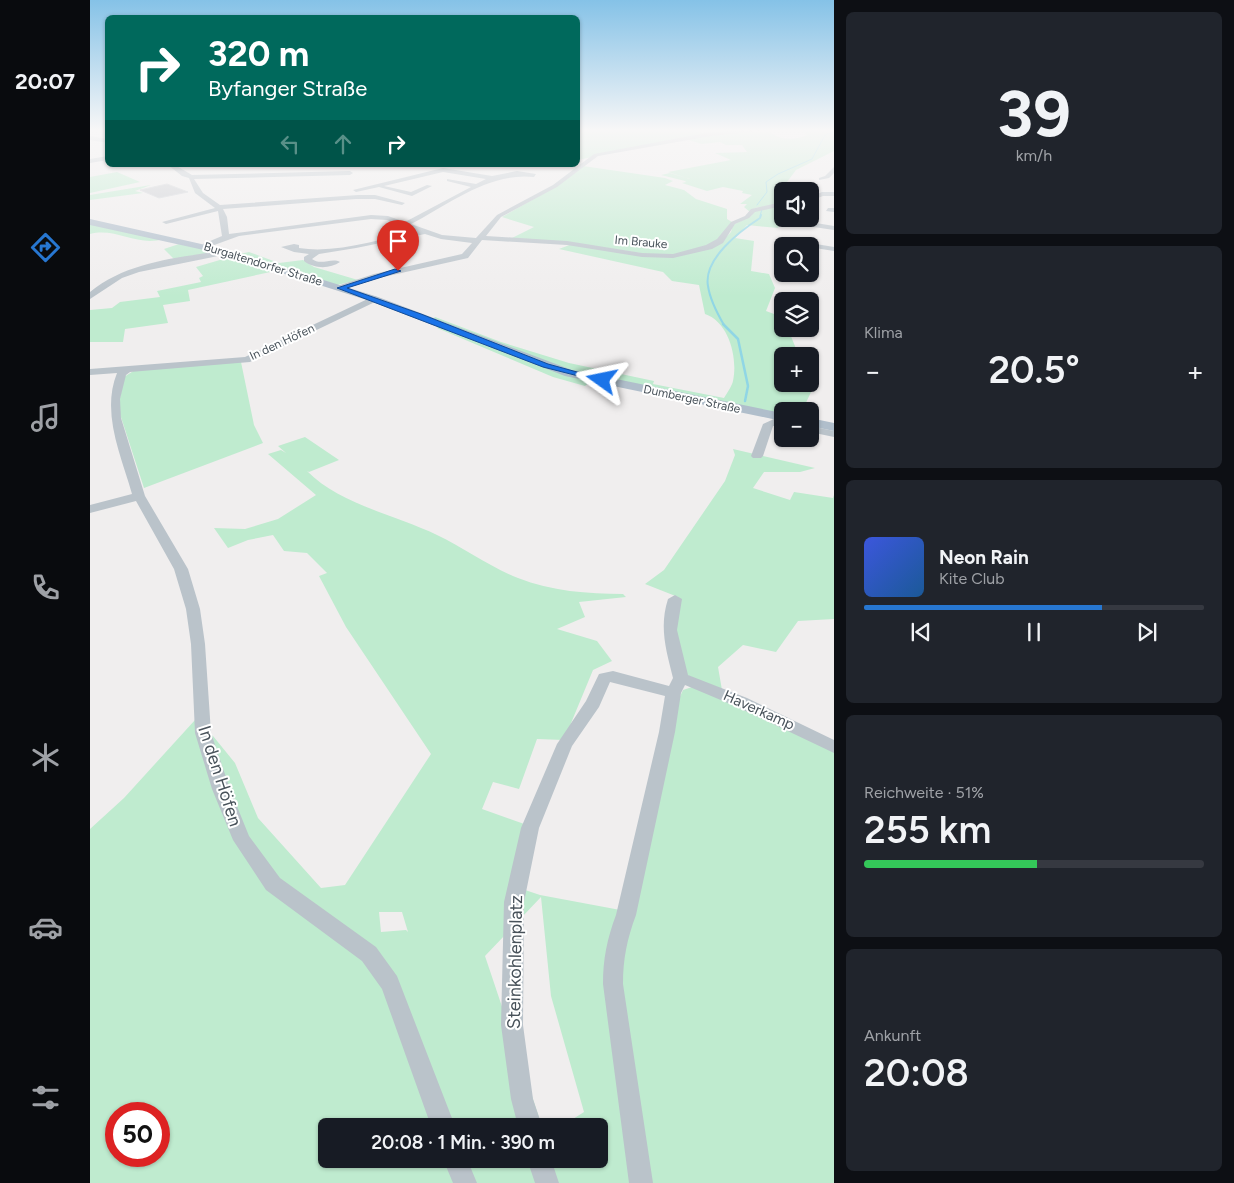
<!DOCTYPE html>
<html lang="de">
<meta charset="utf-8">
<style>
:root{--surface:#171b24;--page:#20242c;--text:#f1f3f6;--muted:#9ea1a6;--line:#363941;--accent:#2777d1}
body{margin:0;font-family:Figtree,sans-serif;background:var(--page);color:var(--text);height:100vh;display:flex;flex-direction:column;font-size:19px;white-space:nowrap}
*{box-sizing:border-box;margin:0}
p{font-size:16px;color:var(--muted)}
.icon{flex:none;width:28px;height:28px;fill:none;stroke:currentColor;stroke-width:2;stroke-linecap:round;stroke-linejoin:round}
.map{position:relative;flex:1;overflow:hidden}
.sheet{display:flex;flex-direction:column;gap:12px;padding:12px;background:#0d0f14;width:400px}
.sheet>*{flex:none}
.guide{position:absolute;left:15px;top:15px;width:475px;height:152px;border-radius:8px;box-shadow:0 1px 4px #0004;background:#00695c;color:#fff;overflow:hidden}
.buttons{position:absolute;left:684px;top:182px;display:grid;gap:10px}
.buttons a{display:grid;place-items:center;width:45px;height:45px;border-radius:8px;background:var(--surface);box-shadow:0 1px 4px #0004;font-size:25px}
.speed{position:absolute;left:15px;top:1102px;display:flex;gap:10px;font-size:25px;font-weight:700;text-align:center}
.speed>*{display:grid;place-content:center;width:65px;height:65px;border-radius:50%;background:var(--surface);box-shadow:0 1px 4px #0004;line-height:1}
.speed .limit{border:8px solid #d22;background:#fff;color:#111}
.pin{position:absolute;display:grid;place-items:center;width:42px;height:42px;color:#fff;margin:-51px -21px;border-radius:50% 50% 50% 0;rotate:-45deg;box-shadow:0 0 5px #0007}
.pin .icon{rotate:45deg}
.me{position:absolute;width:55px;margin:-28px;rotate:282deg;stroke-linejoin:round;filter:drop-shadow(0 0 4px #0008)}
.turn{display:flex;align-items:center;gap:18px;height:105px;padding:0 20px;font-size:22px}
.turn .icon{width:65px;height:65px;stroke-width:2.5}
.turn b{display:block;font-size:35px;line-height:42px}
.lanes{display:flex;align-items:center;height:48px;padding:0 20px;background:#0003;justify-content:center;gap:25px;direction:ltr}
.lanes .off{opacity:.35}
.big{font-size:38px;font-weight:600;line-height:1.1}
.sheet .widget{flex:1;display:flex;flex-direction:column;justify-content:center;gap:8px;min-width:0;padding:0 18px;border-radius:8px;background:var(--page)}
.sheet .dial{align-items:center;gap:0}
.dial b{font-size:65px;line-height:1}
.song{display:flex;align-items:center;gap:15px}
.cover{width:60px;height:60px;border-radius:8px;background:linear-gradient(135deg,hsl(230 70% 55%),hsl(210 70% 35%))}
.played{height:5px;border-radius:2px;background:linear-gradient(90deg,var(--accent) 70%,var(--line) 70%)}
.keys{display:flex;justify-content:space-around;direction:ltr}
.heat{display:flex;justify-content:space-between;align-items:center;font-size:28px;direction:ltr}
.charge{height:8px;border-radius:4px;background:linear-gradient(90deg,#34c759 51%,var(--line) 0)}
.trip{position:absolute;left:228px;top:1118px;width:290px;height:50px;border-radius:8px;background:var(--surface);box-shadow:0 1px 4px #0004;font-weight:600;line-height:50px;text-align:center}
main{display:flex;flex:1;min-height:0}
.menu{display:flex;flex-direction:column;width:90px;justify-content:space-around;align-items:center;background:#090b0e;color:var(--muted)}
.menu .icon{width:35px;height:35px}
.menu .on{color:var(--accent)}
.menu b{font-size:22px;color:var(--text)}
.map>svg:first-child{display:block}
</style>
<main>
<nav class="menu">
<b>20:07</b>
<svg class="icon on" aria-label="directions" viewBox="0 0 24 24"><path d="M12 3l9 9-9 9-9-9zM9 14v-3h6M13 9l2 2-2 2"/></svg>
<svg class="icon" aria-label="music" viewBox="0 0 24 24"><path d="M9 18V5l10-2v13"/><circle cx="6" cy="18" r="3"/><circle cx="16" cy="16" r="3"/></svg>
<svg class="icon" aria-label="phone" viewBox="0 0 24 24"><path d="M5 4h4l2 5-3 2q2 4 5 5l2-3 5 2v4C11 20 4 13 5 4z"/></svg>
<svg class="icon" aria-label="climate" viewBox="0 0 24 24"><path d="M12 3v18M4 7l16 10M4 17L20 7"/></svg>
<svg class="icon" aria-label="car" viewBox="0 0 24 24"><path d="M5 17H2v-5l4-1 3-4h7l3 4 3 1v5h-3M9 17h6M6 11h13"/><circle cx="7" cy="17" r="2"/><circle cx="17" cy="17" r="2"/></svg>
<svg class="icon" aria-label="filters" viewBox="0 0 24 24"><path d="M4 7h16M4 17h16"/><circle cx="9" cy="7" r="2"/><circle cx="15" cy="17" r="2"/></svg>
</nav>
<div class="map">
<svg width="744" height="1183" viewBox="0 0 744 1183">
<rect width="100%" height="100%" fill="#f0eeee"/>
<path fill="#bfebcf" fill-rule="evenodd" d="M488,130H604L616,134L680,131C687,141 707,140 717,135L709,130H744V151L706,170L694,186L725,191L728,195L720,198V191H692V204L665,208L660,212L654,207L657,204H650L662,195L652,193L653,191L633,187L617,191L592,183L596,182L595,181L571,175L580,173L600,179L578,172L641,160L625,153L657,152L652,145H636L630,142L612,144L592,138L488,160Z
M493,166L575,178L583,181L575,185L594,190L606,199L637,209V219L642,222L632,241L641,232L643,225L661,216L665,210L692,205V216L688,228L657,225L645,238L664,241L661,271L679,274L685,288L676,311L692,317V329H698L709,356H692V384H720L722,390L712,411H692V414L665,409L480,372L343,319L345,317L411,342L479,363L564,381L563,384L634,398C637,393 642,386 643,381C648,358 639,322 615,314L609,285L582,281L573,272L469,249L482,244L563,255L484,243L422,238L444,227L412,217L467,186Z
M27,172L50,182L0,193V177Z
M61,185L45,191L53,193L0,200V195Z
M0,223L73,239C47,247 26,227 0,234Z
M92,243L125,252L84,259L74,249Z
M159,252L189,263L213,260L224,267L268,280L247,285L150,254Z
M140,257L185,271L98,290L100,301L73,305L78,323L35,329L33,342H0V310L22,308L30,302L70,297L67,291L111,282L109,278L113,276L106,267Z
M350,324L504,378L495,386L463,377L347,328Z
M151,362L164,425L173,443L54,488L28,408L34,377L45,370Z
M215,437L249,460L219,472L217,471C249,504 306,515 347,535C374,548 400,567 428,578C461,591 498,594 533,594L536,597L489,602L495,617L467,629L507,641L522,661L503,670L474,740L447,739L429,789L403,782L392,809L437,825L420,885L450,895L541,912L586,705L593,690L605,686L744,751V1183H0V829L34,798L105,720L123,736L145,763L168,818L231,888L255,885L341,754L256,627L229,576L237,573L217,553L194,551L183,535L158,540L138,548L124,528L155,529L188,519L226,495L178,454L191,450L196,453L188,446ZM451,897L461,996L494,1112L472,1126H509V1159H236V1126H452L395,956ZM312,912L318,932L316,930L291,932L289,912ZM26,1114H69V1156H26Z
M643,449L725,468L710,472H674L663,488L700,500L704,492L743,498L744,495V619L708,621L686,652L653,645L628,667L632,690C622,686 608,683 599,676C581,663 584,616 588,597L555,584L574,570L635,481L645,455Z"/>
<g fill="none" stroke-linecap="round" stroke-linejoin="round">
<path stroke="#90d6e5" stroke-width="1" d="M667,205L677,192L676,182L688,174L722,159L735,135L744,132
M670,216L672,209"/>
<path stroke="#90d6e5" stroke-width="2" d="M634,325C627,313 620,300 618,286C613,259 650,231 670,218L671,215"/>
<path stroke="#90d6e5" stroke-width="2.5" d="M633,324L648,339L658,386L655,401"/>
</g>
<path fill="#c9cbd0" stroke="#d2d5d9" d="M77,184L98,192L69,198L50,190Z"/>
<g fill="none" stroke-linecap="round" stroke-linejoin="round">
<path fill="#bac3ca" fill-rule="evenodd" d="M654,130H682L621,136L508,156L467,187L411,217L396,236L477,241L552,253L583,254L616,245L627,239L641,222L655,216L661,209L692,202V206L665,212L659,218L645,224L633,243L622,249L583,258L552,257L477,245L392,240L378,258L289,278L250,290L246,288L247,286L284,274L372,254L382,243L351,239L335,234L266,248L229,254L222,259C231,266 242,257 250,262C240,269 224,269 214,261V257L219,254L204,252L191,247L204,244L209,245V248C247,254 290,239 327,231L297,220L281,219L149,236L116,248H113V244L132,236L128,211L76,224L72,222L125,208L105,193L99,178L92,176L78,165H85L102,175L260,171L263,173L260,175L104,179L113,193L130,205L268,195H285L315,203L312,205L285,199H266L133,209L137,217L139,234L281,215L298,216L315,222L381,187L357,181V179L386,184L396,179L353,172L294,186L321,192L337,185L342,186L322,196L289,187L266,192L263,190L353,168L402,176L427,171L446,174L444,177C399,172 359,204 321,224L352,235L386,238L407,215L463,185L504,154L621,132Z
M0,136L18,139V143L0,140Z
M18,156V160L0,163V159Z
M744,167V173L739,178L729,180V178L735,176Z
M744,192V196H733L720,201V197L732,192Z
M738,208H744V212L736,211Z
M720,222L744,226V230L717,226Z
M690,238L744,247V251L687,242L686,240Z
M135,250L139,252L138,254L49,272L32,278L0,299V292C38,261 88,258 135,250Z
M284,296L287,297V301L160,362L40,372L36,375L30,399L31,418L55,496L98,569L110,609L115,644L121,733L140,789L159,836L190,878L286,947L307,976L365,1126H341L292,989L272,961L176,890L143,840L122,789L105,733L101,644L96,609L84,569L46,501L0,513V505L42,494C31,455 11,413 27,373L0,375V369L155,357Z
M684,419L692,421V427L683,426L673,456L671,458H663L661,456L673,424Z
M720,426L744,431V437L720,432Z
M585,595L592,599L587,630L598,675L657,698L744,740V753L645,706L595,685L591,693L585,732L546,915C537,939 533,959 533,984L563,1183H539L513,984C513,959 517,939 526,915L569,732L575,696L520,682L509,707L482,746L449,828L434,902L433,1025L443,1099L452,1126H428L421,1099L411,1025L414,902L431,828L467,744L496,701L509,674L523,671L579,686L583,678C576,650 569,627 578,599Z
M353,1159H377L387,1183H363Z
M437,1159H461L469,1183H445Z"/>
<path fill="#b0becb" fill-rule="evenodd" d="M0,219L138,250L288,297L482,370L692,413V421L475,376L280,301L132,254L0,225Z
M720,418L744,423V431L720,426Z"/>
</g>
<linearGradient id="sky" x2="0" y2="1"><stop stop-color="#85c2e7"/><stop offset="0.44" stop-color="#f8f7f7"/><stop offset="1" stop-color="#f8f7f7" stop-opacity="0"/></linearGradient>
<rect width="744" height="296" fill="url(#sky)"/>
<path fill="#1a73e8" stroke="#114b97" d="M305,269L311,271L257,288L331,314L458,364L516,380L512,382L453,367L247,288Z"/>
<g text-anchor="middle" stroke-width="4" stroke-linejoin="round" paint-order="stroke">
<g font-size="12" fill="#48525a" stroke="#fff">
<text transform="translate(551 242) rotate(5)" y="4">Im Brauke</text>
<text transform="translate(173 264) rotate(17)" y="4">Burgaltendorfer Straße</text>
<text transform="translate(192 342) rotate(-25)" y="4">In den Höfen</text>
<text transform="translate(602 399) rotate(12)" y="4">Dumberger Straße</text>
</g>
<g font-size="15" fill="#48525a" stroke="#fff">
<text transform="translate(669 710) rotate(24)" y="5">Haverkamp</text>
</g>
<g font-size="18" fill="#48525a" stroke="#fff">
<text transform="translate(130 776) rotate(72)" y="6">In den Höfen</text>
<text transform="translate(425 962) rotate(-89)" y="6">Steinkohlenplatz</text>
</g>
</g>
</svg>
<div class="buttons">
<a><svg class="icon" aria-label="sound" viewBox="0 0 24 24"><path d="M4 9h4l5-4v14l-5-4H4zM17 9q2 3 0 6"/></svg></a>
<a><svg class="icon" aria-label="search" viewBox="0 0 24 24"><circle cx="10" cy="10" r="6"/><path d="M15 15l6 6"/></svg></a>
<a><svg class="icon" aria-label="layers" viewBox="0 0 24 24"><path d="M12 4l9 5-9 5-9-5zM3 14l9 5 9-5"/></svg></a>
<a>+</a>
<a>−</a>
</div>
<div class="speed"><div class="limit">50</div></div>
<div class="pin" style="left:308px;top:271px;background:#d93025"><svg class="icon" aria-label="arrive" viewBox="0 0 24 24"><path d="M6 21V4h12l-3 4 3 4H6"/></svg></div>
<svg class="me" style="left:512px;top:380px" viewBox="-20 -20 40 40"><path d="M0-17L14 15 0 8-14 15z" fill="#1a73e8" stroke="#fff" stroke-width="4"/></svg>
<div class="trip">20:08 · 1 Min. · 390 m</div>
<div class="guide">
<div class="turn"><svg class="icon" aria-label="right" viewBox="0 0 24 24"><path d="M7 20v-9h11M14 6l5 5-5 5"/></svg><div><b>320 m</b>Byfanger Straße</div></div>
<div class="lanes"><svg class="icon off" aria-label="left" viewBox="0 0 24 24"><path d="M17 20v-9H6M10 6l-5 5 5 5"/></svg><svg class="icon off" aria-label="ahead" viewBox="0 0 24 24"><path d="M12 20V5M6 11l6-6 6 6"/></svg><svg class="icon" aria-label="right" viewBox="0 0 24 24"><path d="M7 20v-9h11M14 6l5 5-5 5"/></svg></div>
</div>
</div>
<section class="sheet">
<div class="widget dial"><b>39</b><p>km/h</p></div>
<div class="widget"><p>Klima</p>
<div class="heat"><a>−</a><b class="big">20.5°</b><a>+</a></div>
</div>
<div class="widget">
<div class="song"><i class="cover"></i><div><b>Neon Rain</b><p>Kite Club</p></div></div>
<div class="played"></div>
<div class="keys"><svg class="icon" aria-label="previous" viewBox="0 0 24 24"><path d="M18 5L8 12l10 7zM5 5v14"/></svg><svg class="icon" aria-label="pause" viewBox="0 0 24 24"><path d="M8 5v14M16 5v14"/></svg><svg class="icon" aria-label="next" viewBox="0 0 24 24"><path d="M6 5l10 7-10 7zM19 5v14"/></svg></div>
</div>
<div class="widget"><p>Reichweite · 51%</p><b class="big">255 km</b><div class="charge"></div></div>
<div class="widget"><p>Ankunft</p><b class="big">20:08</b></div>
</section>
</main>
